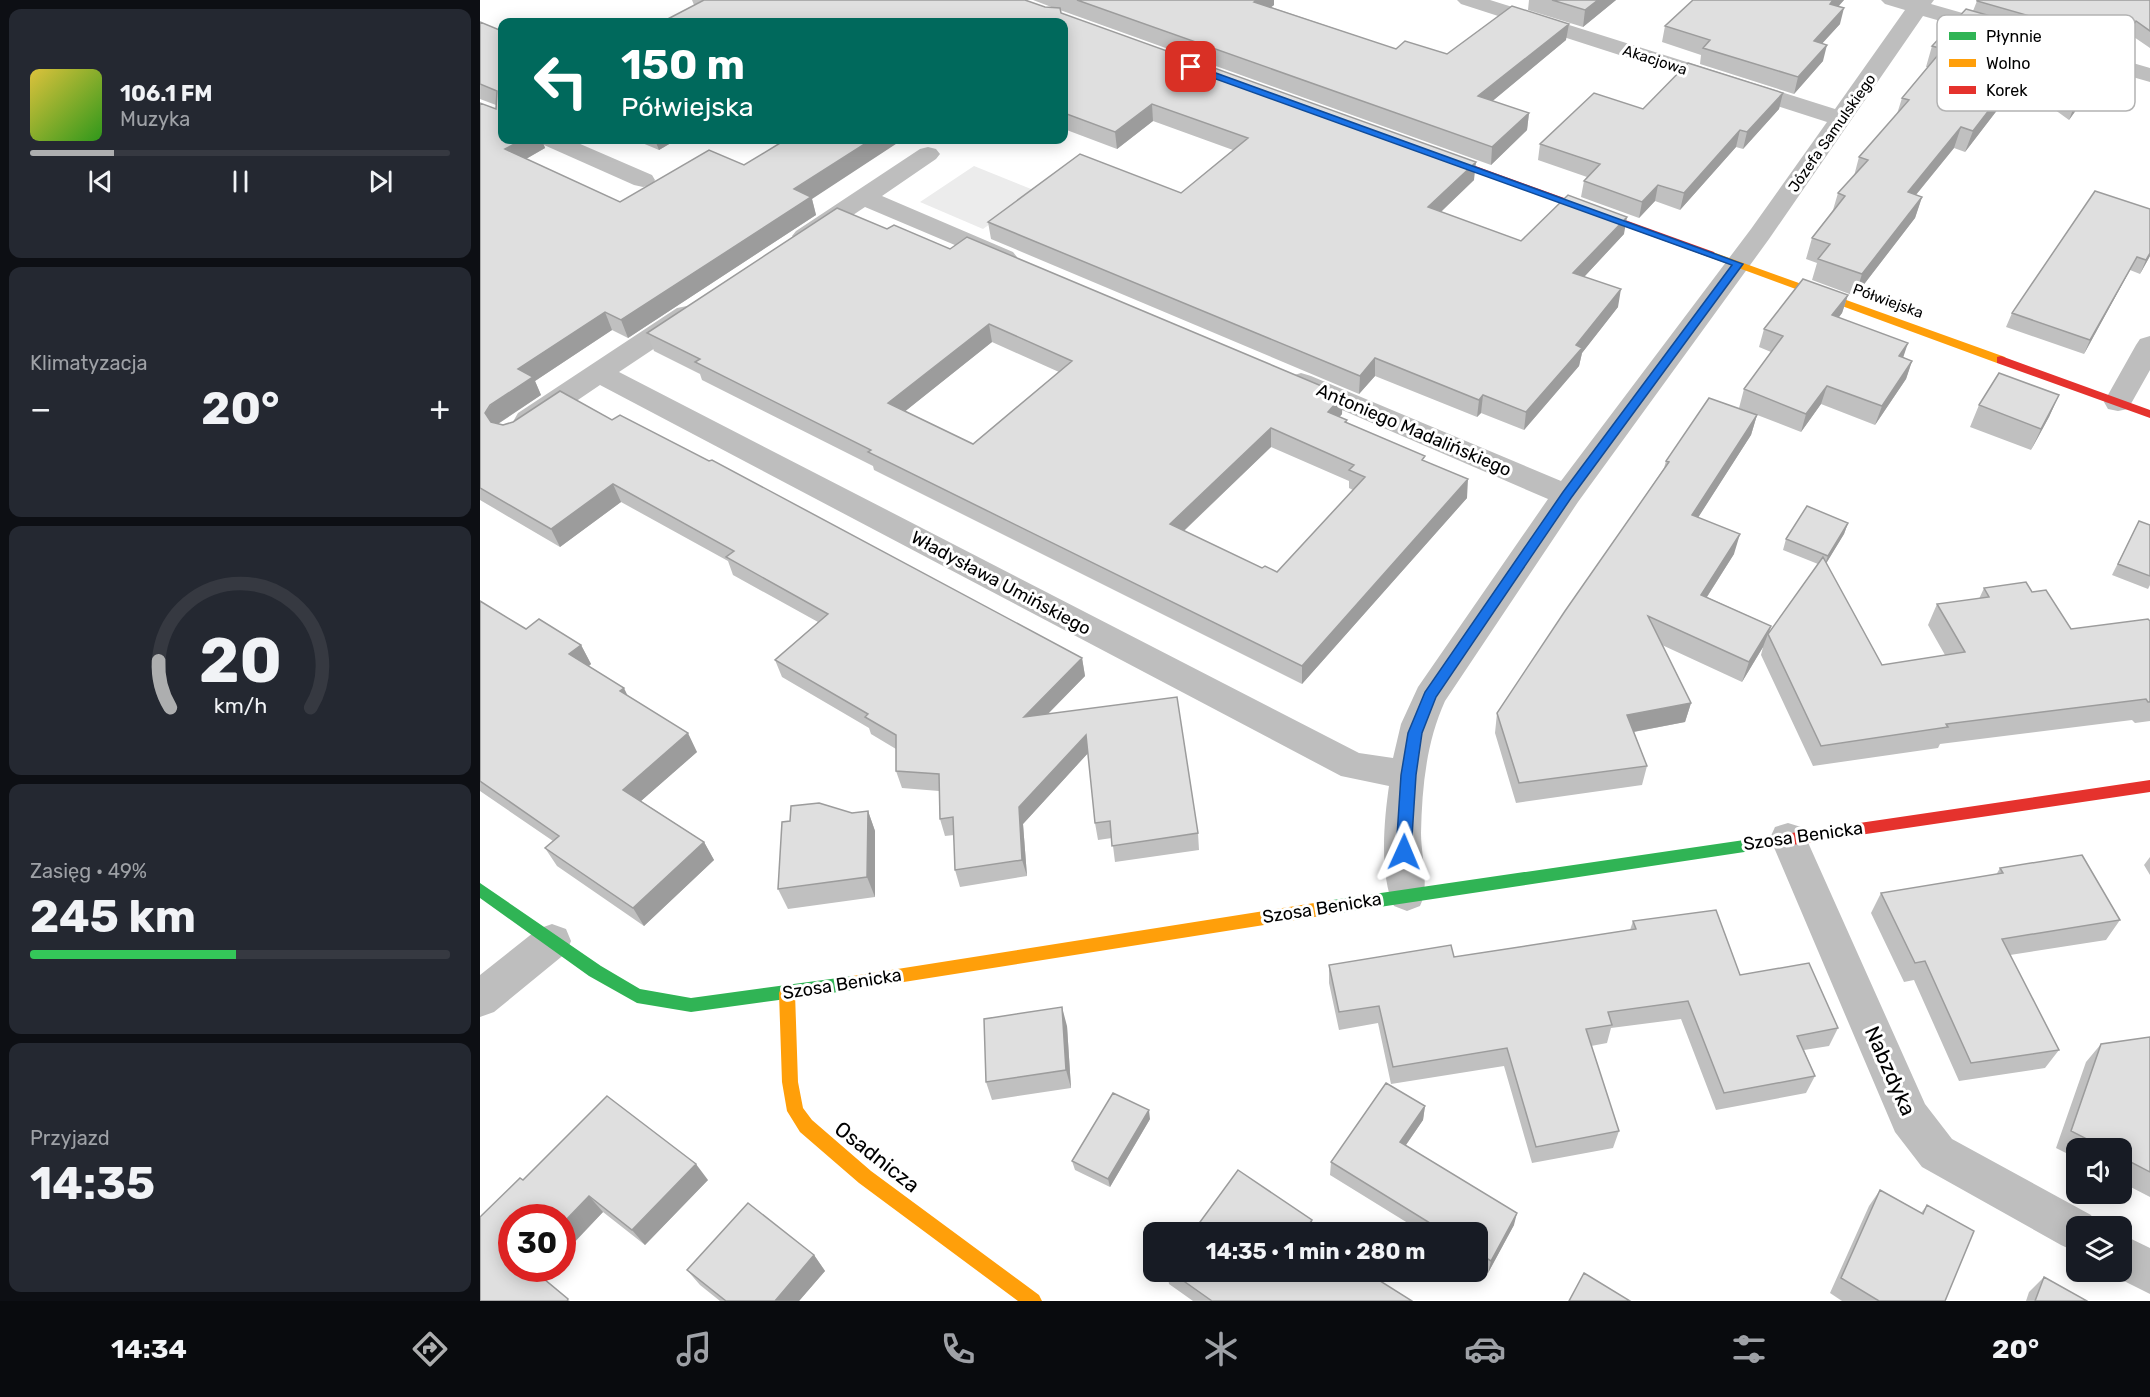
<!DOCTYPE html>
<html lang="pl">
<meta charset="utf-8">
<style>
:root{--surface:#171b24;--page:#242831;--text:#f1f3f6;--muted:#9ea1a6;--line:#363941;--accent:#adaeaf}
body{margin:0;font-family:Rubik,sans-serif;background:var(--page);color:var(--text);height:100vh;display:flex;flex-direction:column;font-size:22px;white-space:nowrap}
*{box-sizing:border-box;margin:0}
p{font-size:20px;color:var(--muted)}
.icon{flex:none;width:33px;height:33px;fill:none;stroke:currentColor;stroke-width:2;stroke-linecap:round;stroke-linejoin:round}
.map{position:relative;flex:1;overflow:hidden}
.sheet{display:flex;flex-direction:column;gap:9px;padding:9px;background:#0d0f14;width:480px}
.sheet>*{flex:none}
.banner{position:absolute;left:18px;top:18px;width:570px;height:126px;border-radius:12px;box-shadow:0 3px 15px #0003;background:#00695c;color:#fff;overflow:hidden}
.buttons{position:absolute;left:1586px;top:1138px;display:grid;gap:12px}
.buttons a{display:grid;place-items:center;width:66px;height:66px;border-radius:12px;background:var(--surface);box-shadow:0 3px 15px #0003;font-size:30px}
.speed{position:absolute;left:18px;top:1204px;display:flex;gap:12px;font-size:30px;font-weight:700;text-align:center}
.speed>*{display:grid;place-content:center;width:78px;height:78px;border-radius:50%;background:var(--surface);box-shadow:0 3px 15px #0003;line-height:1}
.speed .limit{border:9px solid #d22;background:#fff;color:#111}
.pin{position:absolute;display:grid;place-items:center;width:51px;height:51px;color:#fff;margin:-26px;border-radius:12px;box-shadow:0 3px 9px #0006}
.me{position:absolute;width:66px;margin:-33px;rotate:1deg;stroke-linejoin:round;filter:drop-shadow(0 0 4px #0008)}
.turn{display:flex;align-items:center;gap:21px;height:126px;padding:0 24px;font-size:27px}
.turn .icon{width:78px;height:78px;stroke-width:2.5}
.turn b{display:block;font-size:42px;line-height:51px}
.big{font-size:45px;font-weight:700;line-height:1.1}
.sheet .card{flex:1;display:flex;flex-direction:column;justify-content:center;gap:9px;min-width:0;padding:0 21px;border-radius:12px;background:var(--page)}
.sheet .dial{align-items:center;gap:0}
.dial svg{height:156px;overflow:visible;fill:none;stroke:var(--line);stroke-width:7;stroke-linecap:round;text-anchor:middle}
.dial text{fill:var(--text);stroke:none}
.song{display:flex;align-items:center;gap:18px}
.cover{width:72px;height:72px;border-radius:9px;background:linear-gradient(135deg,hsl(50 70% 55%),hsl(110 70% 35%))}
.played{height:6px;border-radius:3px;background:linear-gradient(90deg,var(--accent) 20%,var(--line) 20%)}
.keys{display:flex;justify-content:space-around;direction:ltr}
.heat{display:flex;justify-content:space-between;align-items:center;font-size:33px;direction:ltr}
.charge{height:9px;border-radius:4px;background:linear-gradient(90deg,#34c759 49%,var(--line) 0)}
.trip{position:absolute;left:663px;top:1222px;width:345px;height:60px;border-radius:12px;background:var(--surface);box-shadow:0 3px 15px #0003;font-weight:700;line-height:60px;text-align:center}
.menu{display:flex;height:96px;justify-content:space-around;align-items:center;background:#090b0e;color:var(--muted)}
.menu .icon{width:42px;height:42px}
.menu .on{color:var(--accent)}
.menu b{font-size:27px;color:var(--text)}
main{display:flex;flex:1;min-height:0}
.map>svg:first-child{display:block}
</style>
<main>
<section class="sheet">
<div class="card">
<div class="song"><i class="cover"></i><div><b>106.1 FM</b><p>Muzyka</p></div></div>
<div class="played"></div>
<div class="keys"><svg class="icon" aria-label="previous" viewBox="0 0 24 24"><path d="M18 5L8 12l10 7zM5 5v14"/></svg><svg class="icon" aria-label="pause" viewBox="0 0 24 24"><path d="M8 5v14M16 5v14"/></svg><svg class="icon" aria-label="next" viewBox="0 0 24 24"><path d="M6 5l10 7-10 7zM19 5v14"/></svg></div>
</div>
<div class="card"><p>Klimatyzacja</p>
<div class="heat"><a>−</a><b class="big">20°</b><a>+</a></div>
</div>
<div class="card dial"><svg viewBox="0 0 100 80">
<path d="M14 69A42 42 0 1 1 86 69"/>
<path d="M14 69A42 42 0 0 1 8 45" stroke="#adaeaf"/>
<text x="50" y="56" font-size="32" font-weight="700">20</text>
<text x="50" y="72" font-size="11">km/h</text>
</svg></div>
<div class="card"><p>Zasięg · 49%</p><b class="big">245 km</b><div class="charge"></div></div>
<div class="card"><p>Przyjazd</p><b class="big">14:35</b></div>
</section>
<div class="map">
<svg width="1670" height="1301" viewBox="0 0 1670 1301">
<rect width="100%" height="100%" fill="#fff"/>
<path fill="#ececec" d="M494,166L556,191L503,229L440,202Z"/>
<g fill="none" stroke-linecap="round" stroke-linejoin="round">
<path fill="#bebebe" fill-rule="evenodd" d="M977,0H1010L1355,109L1425,10L1405,4L1401,0H1454L1451,4L1528,26L1531,31L1528,36L1520,38L1443,16L1289,239L1098,502L965,701C946,743 942,788 941,833C941,856 950,886 940,906L927,911L914,906C899,875 904,820 909,786L861,776L120,385L58,427L48,429L38,427L34,420L38,413L197,308L207,306L217,308L220,314L217,320L139,372L879,753L913,758L921,724L938,687L1068,499L811,388L807,382L811,376L821,373L831,376L1081,481L1271,229L1347,122L981,4Z
M1584,43L1670,68V82L1576,55L1573,50L1576,45Z
M60,140H91L172,175L175,180L172,185L163,187L154,185L64,145Z
M448,147L456,149L460,154L456,159L402,196L533,252L537,257L533,262L524,265L515,262L385,207L334,241L325,244L316,241L312,236L316,231L440,149Z
M1670,336V370L1648,409L1638,411L1628,409L1624,402L1656,345L1660,339Z
M1308,823L1321,827L1326,838L1445,1104L1472,1139L1611,1215L1617,1227H1596V1252L1581,1245L1442,1167L1415,1132L1290,838L1295,827Z
M72,924L86,929L91,941L86,953L14,1012L0,1017V975L58,929Z
M1641,1234L1670,1248V1294L1626,1272H1641Z"/>
<path fill="#30b455" fill-rule="evenodd" d="M1271,839L1276,841L1278,845L1276,849L1271,851L853,914L848,912L845,907L848,902L853,900Z
M0,883L121,966L160,989L211,998L373,976L379,978L381,983L379,988L373,990L211,1012L157,1003L109,976L0,898Z"/>
<path fill="#ff9f0a" fill-rule="evenodd" d="M1230,251L1525,357L1527,360L1525,363H1517L1226,256L1225,254Z
M853,900L858,902L861,907L858,912L853,914L373,990L367,988L365,983L367,978L373,976Z
M307,986L313,988L315,993L318,1082L323,1108L332,1120L391,1171L559,1295L562,1301H538L379,1183L320,1132L307,1111L302,1082L299,993L301,988Z"/>
<path fill="#e5322d" fill-rule="evenodd" d="M954,151L1234,252L1235,254L1230,257L1226,256L951,156L949,154Z
M1521,356L1670,410V418L1517,363V357Z
M1670,780V792L1271,851L1266,849L1264,845L1266,841L1271,839Z"/>
</g>
<path fill="#c0c0c0" fill-rule="evenodd" d="M212,0H545L565,7L574,8L553,0H794V5L791,7L916,49L967,54L1086,40L1012,101L1049,113L1047,130L1011,165L580,10L581,13L994,180L961,212L1041,241L1144,234L1104,277L1138,307L1102,353L1099,366L1044,430L1001,413L997,417L895,376L879,394L511,239L508,222L701,193L753,150L673,121L637,149L584,129V22L214,5Z
M1049,0H1136L1103,27L1048,10Z
M1213,0H1364L1358,7L1360,24L1342,43L1343,61L1314,94L1220,64L1221,55L1182,42L1185,26Z
M1670,0V48L1651,35L1635,56L1631,54L1624,71L1589,120L1538,83L1485,152L1474,148L1436,195L1442,197L1435,218L1375,296L1332,280L1337,263L1326,259L1332,238L1353,210L1358,193L1374,176L1379,157L1417,114L1422,98L1448,67H1446L1452,46L1493,11L1497,1Z
M0,22L22,31V140H62L65,148L46,159L140,202L332,199L336,215L148,338L132,330L55,381L61,395L18,424L23,425L132,420L602,658L605,676L568,714L718,833L719,850L635,862L632,838L618,840L615,823L608,753L543,824L547,876L480,887L475,870L474,835L465,836L460,819L459,791L422,788L416,771V749L391,734L389,728L302,677L295,660L338,622L253,575L248,561L141,502L80,547L0,500V103L16,109V105L0,99Z
M1303,93L1299,109L1263,149L1256,147L1200,210L1175,201L1159,218L1101,197L1104,181L1107,177L1058,160L1060,144L1163,109Z
M155,140H196L179,150Z
M1615,191L1670,256L1660,274L1650,270L1604,354L1526,327L1532,313Z
M407,229L862,414L859,417L867,420V423L945,461L987,498L822,684L394,470L393,466L222,380L220,374L174,351L167,333ZM512,342L579,372L493,444L425,411ZM791,447L869,481V488L873,490L797,572L782,568L704,531Z
M1368,295L1362,313L1359,317L1423,357L1432,361L1426,379L1395,425L1341,404L1321,432L1259,408L1264,389L1291,352L1279,347L1284,329Z
M1579,395L1569,417L1551,450L1490,427L1499,405Z
M1277,415L1271,435L1218,517L1254,554L1227,597L1291,626L1289,633L1338,564L1303,550L1306,539L1368,523L1364,534L1346,563L1402,665L1465,655L1448,625L1457,604L1499,599L1504,588L1552,592L1591,629L1670,621V721L1655,723L1652,720L1460,744L1458,748L1333,766L1281,655L1283,647L1262,682L1182,645L1211,703L1205,722L1154,732L1167,766L1162,785L1036,803L1015,733L1017,713L1184,468L1186,461Z
M1659,521L1670,525V585L1668,589L1632,575Z
M0,601L46,629L101,645L111,664L109,666L147,695L217,752L161,801L224,842L234,860L164,926L77,866L65,848L73,841L0,791Z
M388,811L395,831V897L308,909L298,889L372,813Z
M1670,857V875L1664,865Z
M1520,868L1640,920L1626,940L1530,955L1579,1050L1565,1068L1479,1081L1434,980L1424,982L1391,913L1401,893L1516,875Z
M1153,921L1260,975L1358,1028L1349,1046L1324,1050L1335,1076L1326,1093L1236,1110L1201,1019L1131,1028L1127,1043L1111,1046L1139,1131L1133,1148L1052,1163L1024,1066L911,1084L898,1023L859,1030L849,983V965L974,957L1150,930Z
M587,1026L591,1088L512,1100L506,1082Z
M1670,1037V1197L1641,1182V1149H1596V1158L1576,1148L1606,1062L1621,1044Z
M945,1106L943,1120L926,1145L1034,1225L1008,1273L998,1266V1233H944L850,1175L851,1162Z
M670,1119L630,1187L595,1170L592,1161Z
M43,1180H228L165,1245L123,1212L62,1277L90,1301H0Z
M1400,1190L1441,1213L1447,1205L1465,1301H1362L1350,1293L1389,1206Z
M334,1255L345,1271L319,1301H240L220,1285L207,1270Z
M687,1272H886L932,1301H713L689,1284Z
M1564,1277L1607,1301H1546L1549,1292Z"/>
<path fill="#9c9c9c" d="M777,0H794V5L775,19L774,2Z
M1118,0H1136L1103,27L1105,10Z
M1353,0H1364L1346,20L1350,4Z
M1364,8L1360,24L1330,57L1334,41Z
M1656,21L1651,35L1635,56L1641,42Z
M1089,24L1086,40L997,114L998,96Z
M1347,45L1343,61L1314,94L1318,77Z
M1632,51L1624,71L1589,120L1597,99Z
M1546,62L1538,83L1485,152L1493,131Z
M1303,93L1299,109L1263,149L1267,132Z
M672,104L673,121L637,149L635,132Z
M1049,113L1047,130L1011,165L1012,147Z
M1481,127L1474,148L1421,213L1428,192Z
M1260,130L1256,147L1200,210L1204,193Z
M42,140H62L65,148L32,167L25,149Z
M175,140H196L179,150Z
M391,140H422L332,199L336,215L148,338L141,320L314,189Z
M996,162L994,180L947,225L948,207Z
M1178,185L1175,201L1159,218L1162,202Z
M1442,197L1435,218L1375,296L1382,274Z
M1147,217L1144,234L1091,291L1093,273Z
M1670,253V256L1660,274L1666,260Z
M1657,257L1650,270L1604,354L1610,340Z
M1141,289L1138,307L1102,353L1099,366L1044,430L1046,412L1096,345Z
M1368,295L1362,313L1347,333L1352,315Z
M125,312L132,330L55,381L61,395L19,423L14,431L5,413L38,369Z
M509,324L512,342L413,421L408,403Z
M1428,343L1422,361L1419,356Z
M895,358V376L879,394L880,376Z
M1432,361L1426,379L1395,425L1402,406Z
M1347,386L1341,404L1321,432L1326,414Z
M863,395L862,414L848,430V412Z
M1003,395L1001,413L997,417L999,400Z
M1579,395L1569,417L1551,450L1561,429Z
M1277,415L1271,435L1207,535L1212,515Z
M791,428V447L692,542L690,524Z
M988,479L987,498L822,684V666Z
M133,484L141,502L80,547L71,529Z
M1368,523L1364,534L1344,567L1348,556Z
M1260,534L1254,554L1216,614L1221,595Z
M1291,626L1283,647L1262,682L1269,662Z
M101,645L111,664L100,673L89,654Z
M602,658L605,676L548,734L544,717Z
M144,688L153,707L140,691Z
M1211,703L1205,722L1142,734L1147,715Z
M208,733L217,752L153,808L143,790Z
M606,735L609,752L543,824L547,876L542,860L539,807Z
M388,811L395,831V897L387,877Z
M224,842L234,860L164,926L153,908Z
M582,1007L587,1026L591,1088L586,1070Z
M945,1106L943,1120L919,1155L920,1142Z
M669,1110L670,1119L630,1187L628,1179Z
M216,1164L228,1180L165,1245L152,1230Z
M109,1196L123,1212L82,1255V1224Z
M1037,1213L1034,1225L1008,1273L1011,1261Z
M832,1220L833,1233H823Z
M334,1255L345,1271L319,1301H295Z
M52,1269H69L61,1278Z"/>
<path fill="#dfdfdf" stroke="#9c9c9c" stroke-width="1.5" fill-rule="evenodd" d="M224,0H545L565,7L580,8L581,13L996,162L948,207L1041,241L1088,195L1147,217L1093,273L1141,289L1096,345L1102,348L1046,412L1003,395L999,400L895,358L880,376L508,222L600,154L701,193L768,138L672,104L635,132L584,113V22H182Z
M597,0H777L774,2L916,49L925,41L967,54L1032,6L1089,24L998,96L1049,113L1012,147Z
M1072,0H1118L1105,10Z
M1213,0H1353L1350,4L1364,8L1334,41L1347,45L1318,77L1223,48L1230,40L1185,26Z
M1497,0H1670V31L1656,21L1641,42L1497,1Z
M1486,9L1632,51L1597,99L1546,62L1493,131L1481,127L1428,192L1442,197L1382,274L1338,259L1350,244L1332,238L1365,196L1358,193L1388,160L1379,157L1429,100L1422,98L1463,49L1452,46Z
M0,22L22,31V140H42L25,149L140,202L229,150L264,165L305,140H391L314,189L331,197L141,320L125,312L38,369L53,377L10,405L5,413L11,422L23,425L33,422L80,391L132,420L140,415L229,461L232,460L602,658L544,717L697,697L718,833L632,846L630,821L615,823L606,735L539,807L542,860L475,870L473,817L460,819L459,774L416,771V735L385,717L388,714L295,660L348,614L246,557L254,551L133,484L71,529L0,488V103L16,109L17,91L0,84Z
M1208,63L1303,93L1267,132L1260,130L1204,193L1178,185L1162,202L1104,181L1120,164L1060,144L1114,93L1163,109Z
M1615,191L1670,209V253L1666,260L1657,257L1610,340L1532,313Z
M357,208L407,229L414,225L470,249L487,237L863,395L848,412L867,420L865,422L945,456L942,460L988,479L822,666L388,452L391,450L215,362L220,359L167,333ZM509,324L592,361L493,444L408,403ZM791,428L874,465L869,470L885,477L797,572L785,566L782,568L690,524Z
M1323,279L1368,295L1352,315L1428,343L1419,356L1432,361L1402,406L1347,386L1326,414L1264,389L1303,336L1284,329Z
M1519,373L1579,395L1561,429L1499,405Z
M1229,398L1277,415L1212,515L1260,534L1221,595L1291,626L1269,662L1168,616L1211,703L1147,715L1167,766L1039,783L1017,713L1085,611L1189,462L1186,461Z
M1327,506L1368,523L1348,556L1306,539Z
M1659,521L1670,525V576L1638,564Z
M1343,557L1402,665L1485,652L1457,604L1509,597L1504,588L1546,582L1552,592L1566,590L1591,629L1668,619L1670,621V702H1668L1666,699L1466,724L1468,727L1341,746L1288,634Z
M0,601L46,629L59,619L101,645L89,654L144,688L140,691L208,733L143,790L224,842L153,908L65,848L79,836L0,781Z
M339,803L372,813L388,811L387,877L298,889L302,822L310,821L311,806Z
M1602,855L1640,920L1522,939L1579,1050L1491,1063L1445,961L1435,963L1401,893L1523,873L1520,868Z
M1236,910L1260,975L1329,963L1358,1028L1317,1036L1335,1076L1244,1093L1208,1001L1128,1012L1132,1025L1106,1029L1139,1131L1056,1147L1027,1048L913,1067L899,1006L859,1012L849,965L971,945L974,957L1156,929L1153,921Z
M582,1007L586,1070L506,1082L504,1019Z
M1670,1037V1172L1641,1157V1149H1626L1591,1131L1621,1044Z
M906,1083L945,1106L920,1142L1037,1213L1011,1261L998,1253V1233H966L851,1162Z
M633,1093L669,1110L628,1179L592,1161Z
M127,1096L216,1164L152,1230L109,1196L82,1224V1218H32V1269H52L88,1299L87,1301H0V1217L40,1178L43,1180Z
M758,1170L832,1220L823,1233H712Z
M1400,1190L1443,1214L1447,1205L1494,1231L1465,1301H1399L1361,1278Z
M268,1203L334,1255L295,1301H246L207,1270Z
M691,1272H886L932,1301H732Z
M1104,1273L1150,1301H1089Z
M1564,1277L1607,1301H1555Z"/>
<path fill="#1a73e8" stroke="#114b97" stroke-width="1.5" d="M711,64L1263,264L1091,498L956,697L942,733L936,775L931,852L929,856L924,858L918,856L916,852L921,775L928,733L945,692L1083,492L1252,265L708,69L707,67Z"/>
<g text-anchor="middle" stroke-width="6" stroke-linejoin="round" paint-order="stroke">
<g font-size="15" fill="#000" stroke="#fff">
<text transform="translate(1175 60) rotate(18)" y="5">Akacjowa</text>
<text transform="translate(1352 133) rotate(-55)" y="5">Józefa Samulskiego</text>
<text transform="translate(1408 301) rotate(20)" y="5">Półwiejska</text>
</g>
<g font-size="18" fill="#000" stroke="#fff">
<text transform="translate(934 430) rotate(23)" y="6">Antoniego Madalińskiego</text>
<text transform="translate(521 583) rotate(28)" y="6">Władysława Umińskiego</text>
<text transform="translate(1323 836) rotate(-8)" y="6">Szosa Benicka</text>
<text transform="translate(842 908) rotate(-9)" y="6">Szosa Benicka</text>
<text transform="translate(362 984) rotate(-9)" y="6">Szosa Benicka</text>
</g>
<g font-size="21" fill="#000" stroke="#fff">
<text transform="translate(1410 1071) rotate(66)" y="7">Nabzdyka</text>
<text transform="translate(397 1157) rotate(38)" y="7">Osadnicza</text>
</g>
</g>
<rect x="1457" y="15" width="198" height="96" rx="9" fill="#fff" stroke="#b2b2b2" stroke-width="1.5"/>
<rect x="1469" y="32" width="27" height="8" fill="#30b455"/>
<rect x="1469" y="59" width="27" height="8" fill="#ff9f0a"/>
<rect x="1469" y="86" width="27" height="8" fill="#e5322d"/>
<g font-size="16" fill="#000">
<text x="1506" y="42">Płynnie</text>
<text x="1506" y="69">Wolno</text>
<text x="1506" y="96">Korek</text>
</g>
</svg>
<div class="buttons">
<a><svg class="icon" aria-label="sound" viewBox="0 0 24 24"><path d="M4 9h4l5-4v14l-5-4H4zM17 9q2 3 0 6"/></svg></a>
<a><svg class="icon" aria-label="layers" viewBox="0 0 24 24"><path d="M12 4l9 5-9 5-9-5zM3 14l9 5 9-5"/></svg></a>
</div>
<div class="speed"><div class="limit">30</div></div>
<div class="pin" style="left:711px;top:67px;background:#d93025"><svg class="icon" aria-label="arrive" viewBox="0 0 24 24"><path d="M6 21V4h12l-3 4 3 4H6"/></svg></div>
<svg class="me" style="left:924px;top:852px" viewBox="-20 -20 40 40"><path d="M0-17L14 15 0 8-14 15z" fill="#1a73e8" stroke="#fff" stroke-width="4"/></svg>
<div class="trip">14:35 · 1 min · 280 m</div>
<div class="banner">
<div class="turn"><svg class="icon" aria-label="left" viewBox="0 0 24 24"><path d="M17 20v-9H6M10 6l-5 5 5 5"/></svg><div><b>150 m</b>Półwiejska</div></div>
</div>
</div>
</main>
<nav class="menu">
<b>14:34</b>
<svg class="icon on" aria-label="directions" viewBox="0 0 24 24"><path d="M12 3l9 9-9 9-9-9zM9 14v-3h6M13 9l2 2-2 2"/></svg>
<svg class="icon" aria-label="music" viewBox="0 0 24 24"><path d="M9 18V5l10-2v13"/><circle cx="6" cy="18" r="3"/><circle cx="16" cy="16" r="3"/></svg>
<svg class="icon" aria-label="phone" viewBox="0 0 24 24"><path d="M5 4h4l2 5-3 2q2 4 5 5l2-3 5 2v4C11 20 4 13 5 4z"/></svg>
<svg class="icon" aria-label="climate" viewBox="0 0 24 24"><path d="M12 3v18M4 7l16 10M4 17L20 7"/></svg>
<svg class="icon" aria-label="car" viewBox="0 0 24 24"><path d="M5 17H2v-5l4-1 3-4h7l3 4 3 1v5h-3M9 17h6M6 11h13"/><circle cx="7" cy="17" r="2"/><circle cx="17" cy="17" r="2"/></svg>
<svg class="icon" aria-label="filters" viewBox="0 0 24 24"><path d="M4 7h16M4 17h16"/><circle cx="9" cy="7" r="2"/><circle cx="15" cy="17" r="2"/></svg>
<b>20°</b>
</nav>
